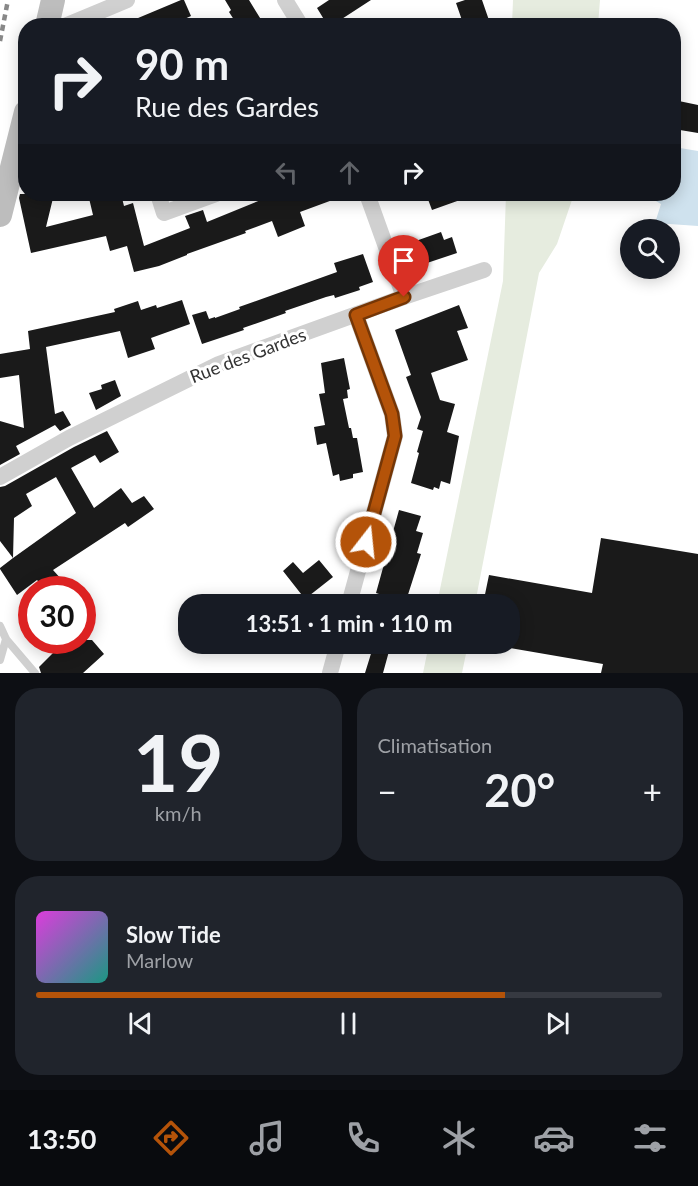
<!DOCTYPE html>
<html lang="fr">
<meta charset="utf-8">
<style>
:root{--surface:#171b24;--page:#20242c;--text:#f1f3f6;--muted:#9ea1a6;--line:#363941;--accent:#b45309}
body{margin:0;font-family:Lato,sans-serif;background:var(--page);color:var(--text);height:100vh;display:flex;flex-direction:column;font-size:22px;white-space:nowrap}
*{box-sizing:border-box;margin:0}
p{font-size:20px;color:var(--muted)}
.icon{flex:none;width:33px;height:33px;fill:none;stroke:currentColor;stroke-width:2;stroke-linecap:round;stroke-linejoin:round}
.map{position:relative;height:673px;overflow:hidden}
.side{display:flex;flex-direction:column;gap:15px;padding:15px;background:#0d0f14;flex:1}
.side>*{flex:none}
.banner{position:absolute;left:18px;top:18px;width:663px;height:183px;border-radius:24px;box-shadow:0 3px 15px #0003;background:#171b24;color:var(--text);overflow:hidden}
.tools{position:absolute;left:620px;top:219px;display:grid;gap:12px}
.tools a{display:grid;place-items:center;width:60px;height:60px;border-radius:50%;background:var(--surface);box-shadow:0 3px 15px #0003;font-size:30px}
.speed{position:absolute;left:18px;top:576px;display:flex;gap:12px;font-size:30px;font-weight:700;text-align:center}
.speed>*{display:grid;place-content:center;width:78px;height:78px;border-radius:50%;background:var(--surface);box-shadow:0 3px 15px #0003;line-height:1}
.speed .limit{border:9px solid #d22;background:#fff;color:#111}
.pin{position:absolute;display:grid;place-items:center;width:51px;height:51px;color:#fff;margin:-62px -26px;border-radius:50% 50% 50% 0;rotate:-45deg;box-shadow:0 0 6px #0007}
.pin .icon{rotate:45deg}
.me{position:absolute;width:66px;margin:-33px;rotate:16deg;stroke-linejoin:round;filter:drop-shadow(0 0 4px #0008)}
.turn{display:flex;align-items:center;gap:21px;height:126px;padding:0 18px;font-size:27px}
.turn .icon{width:78px;height:78px;stroke-width:2.5}
.turn b{display:block;font-size:42px;line-height:51px}
.lanes{display:flex;align-items:center;height:57px;padding:0 18px;background:#0003;justify-content:center;gap:30px;direction:ltr}
.lanes .off{opacity:.35}
.big{font-size:45px;font-weight:700;line-height:1.1}
.side .tile{flex:1;display:flex;flex-direction:column;justify-content:center;gap:9px;min-width:0;padding:0 21px;border-radius:24px;background:var(--page)}
.side .dial{align-items:center;gap:0}
.dial b{font-size:78px;line-height:1}
.song{display:flex;align-items:center;gap:18px}
.cover{width:72px;height:72px;border-radius:9px;background:linear-gradient(135deg,hsl(300 70% 55%),hsl(170 70% 35%))}
.played{height:6px;border-radius:3px;background:linear-gradient(90deg,var(--accent) 75%,var(--line) 75%)}
.keys{display:flex;justify-content:space-around;direction:ltr}
.heat{display:flex;justify-content:space-between;align-items:center;font-size:33px;direction:ltr}
.side .tiles{flex:1;display:grid;gap:15px;grid-template-columns:1fr 1fr}
.tile:last-child{grid-column:span 2}
.trip{position:absolute;left:178px;top:594px;width:342px;height:60px;border-radius:24px;background:var(--surface);box-shadow:0 3px 15px #0003;font-weight:700;line-height:60px;text-align:center}
.tabs{display:flex;height:96px;justify-content:space-around;align-items:center;background:#090b0e;color:var(--muted)}
.tabs .icon{width:42px;height:42px}
.tabs .active{color:var(--accent)}
.tabs b{font-size:27px;color:var(--text)}
.map>svg:first-child{display:block}
</style>
<div class="map">
<svg width="698" height="673" viewBox="0 0 698 673">
<rect width="100%" height="100%" fill="#fff"/>
<path fill="#e6ecdf" d="M513,0H600L598,25H512Z
M506,194H574L557,244L539,273L475,604H437L503,281Z
M429,644H468L462,673H423Z"/>
<path fill="#cfe2ee" d="M674,147L698,151V226L655,223L661,204L644,194H674Z"/>
<path fill="#1a1a1a" fill-rule="evenodd" d="M181,0H184L191,16L169,26H119Z
M225,0H249L265,26H238L229,12L231,10Z
M329,0H371L331,26H328L317,8Z
M465,0H482L491,26H464L456,3Z
M674,100L698,105V133L674,129Z
M20,194H54L46,227L93,215L88,194H121L124,206L133,203L144,246L190,228L185,216L203,210L207,222L263,199L264,201L286,194H346V195L300,212L305,226L278,237L272,221L245,231L246,233L187,254V255L159,266L134,272L127,246L110,251L106,236L31,253L19,198Z
M426,194H474V195L432,210Z
M441,232L444,240L452,237L457,253L421,265L413,242Z
M363,254L373,282L359,287L360,290L335,298L334,295L326,297L285,311L286,313L243,328L244,330L202,344L192,315L206,311L209,319L215,317V318L240,309L239,307L337,272L334,263Z
M182,300L190,324L151,338L155,349L128,358L120,331L46,347L55,414L63,411L71,425L60,431L55,425L16,446L20,454L0,465V421L24,428L19,375L0,378V354L30,349L28,331L115,312L114,309L138,301L141,310L156,305L157,308Z
M459,305L468,328L457,331L468,360L431,373L440,400L455,404L447,432L459,436L450,484L441,481L439,489L434,487L433,490L411,483L419,453L417,452L423,431L417,429L421,417L406,377L411,375L395,330Z
M344,358L350,389L347,390L348,398L343,399L349,428H351L353,438H357L363,472L353,474V478L340,481L339,474L333,476L326,443L317,445L314,427L325,425L319,394L325,393L321,363Z
M115,380L121,396L96,410L89,393L102,389L101,385Z
M107,431L119,452L100,463L95,455L71,468L94,508L121,488L132,503L144,496L154,509L128,527L125,523L53,570L71,590H46L37,580L17,595L0,569V568L13,558L0,541V487L5,486L74,447ZM56,477L76,513L13,558L14,518L32,506L26,494Z
M399,510L421,516L416,531L423,533L417,553L421,554L405,604H387L380,602L382,595L376,593Z
M601,538L698,554V673H601L603,664L510,648V604H483L489,575L592,593Z
M319,560L333,577L305,599L283,571L293,562L303,573Z
M66,640H92L104,654L83,673H41L39,667Z
M374,644H391L383,673H365Z"/>
<g fill="none" stroke-linecap="round" stroke-linejoin="round">
<path stroke="#d0d0d0" stroke-width="8" d="M0,626L6,639L35,673
M0,660L6,639"/>
<path stroke="#d0d0d0" stroke-width="16" d="M285,0L301,26
M65,26L127,0
M158,194L164,213L216,194
M404,297L484,270
M0,477L69,438L219,364L404,297L367,194
M349,604L395,436L392,414L356,315
M330,673L338,644"/>
<path stroke="#bdbdbd" stroke-width="24" d="M47,26L53,0
M0,215L26,112"/>
<path stroke="#888" stroke-width="4.5" stroke-dasharray="6 4.5" stroke-linecap="butt" d="M0,41L8,0"/>
</g>
<g fill="none" stroke-linecap="round" stroke-linejoin="round">
<defs>
<path id="route" d="M366,542L395,436L392,414L356,315L404,297"/>
</defs>
<use href="#route" stroke="#753606" stroke-width="15"/>
<use href="#route" stroke="#b45309" stroke-width="10"/>
</g>
<g text-anchor="middle" stroke-width="6" stroke-linejoin="round" paint-order="stroke">
<g font-size="18" fill="#333" stroke="#fff">
<text transform="translate(248 356) rotate(-21)" y="6">Rue des Gardes</text>
</g>
</g>
</svg>
<div class="tools">
<a><svg class="icon" aria-label="search" viewBox="0 0 24 24"><circle cx="10" cy="10" r="6"/><path d="M15 15l6 6"/></svg></a>
</div>
<div class="speed"><div class="limit">30</div></div>
<div class="pin" style="left:404px;top:297px;background:#d93025"><svg class="icon" aria-label="arrive" viewBox="0 0 24 24"><path d="M6 21V4h12l-3 4 3 4H6"/></svg></div>
<svg class="me" style="left:366px;top:542px" viewBox="-20 -20 40 40"><circle r="17" fill="#b45309" stroke="#fff" stroke-width="3"/><path d="M0-11L8 9 0 5-8 9z" fill="#fff"/></svg>
<div class="trip">13:51 · 1 min · 110 m</div>
<div class="banner">
<div class="turn"><svg class="icon" aria-label="right" viewBox="0 0 24 24"><path d="M7 20v-9h11M14 6l5 5-5 5"/></svg><div><b>90 m</b>Rue des Gardes</div></div>
<div class="lanes"><svg class="icon off" aria-label="left" viewBox="0 0 24 24"><path d="M17 20v-9H6M10 6l-5 5 5 5"/></svg><svg class="icon off" aria-label="ahead" viewBox="0 0 24 24"><path d="M12 20V5M6 11l6-6 6 6"/></svg><svg class="icon" aria-label="right" viewBox="0 0 24 24"><path d="M7 20v-9h11M14 6l5 5-5 5"/></svg></div>
</div>
</div>
<section class="side">
<div class="tiles">
<div class="tile dial"><b>19</b><p>km/h</p></div>
<div class="tile"><p>Climatisation</p>
<div class="heat"><a>−</a><b class="big">20°</b><a>+</a></div>
</div>
<div class="tile">
<div class="song"><i class="cover"></i><div><b>Slow Tide</b><p>Marlow</p></div></div>
<div class="played"></div>
<div class="keys"><svg class="icon" aria-label="previous" viewBox="0 0 24 24"><path d="M18 5L8 12l10 7zM5 5v14"/></svg><svg class="icon" aria-label="pause" viewBox="0 0 24 24"><path d="M8 5v14M16 5v14"/></svg><svg class="icon" aria-label="next" viewBox="0 0 24 24"><path d="M6 5l10 7-10 7zM19 5v14"/></svg></div>
</div>
</div>
</section>
<nav class="tabs">
<b>13:50</b>
<svg class="icon active" aria-label="directions" viewBox="0 0 24 24"><path d="M12 3l9 9-9 9-9-9zM9 14v-3h6M13 9l2 2-2 2"/></svg>
<svg class="icon" aria-label="music" viewBox="0 0 24 24"><path d="M9 18V5l10-2v13"/><circle cx="6" cy="18" r="3"/><circle cx="16" cy="16" r="3"/></svg>
<svg class="icon" aria-label="phone" viewBox="0 0 24 24"><path d="M5 4h4l2 5-3 2q2 4 5 5l2-3 5 2v4C11 20 4 13 5 4z"/></svg>
<svg class="icon" aria-label="climate" viewBox="0 0 24 24"><path d="M12 3v18M4 7l16 10M4 17L20 7"/></svg>
<svg class="icon" aria-label="car" viewBox="0 0 24 24"><path d="M5 17H2v-5l4-1 3-4h7l3 4 3 1v5h-3M9 17h6M6 11h13"/><circle cx="7" cy="17" r="2"/><circle cx="17" cy="17" r="2"/></svg>
<svg class="icon" aria-label="filters" viewBox="0 0 24 24"><path d="M4 7h16M4 17h16"/><circle cx="9" cy="7" r="2"/><circle cx="15" cy="17" r="2"/></svg>
</nav>
